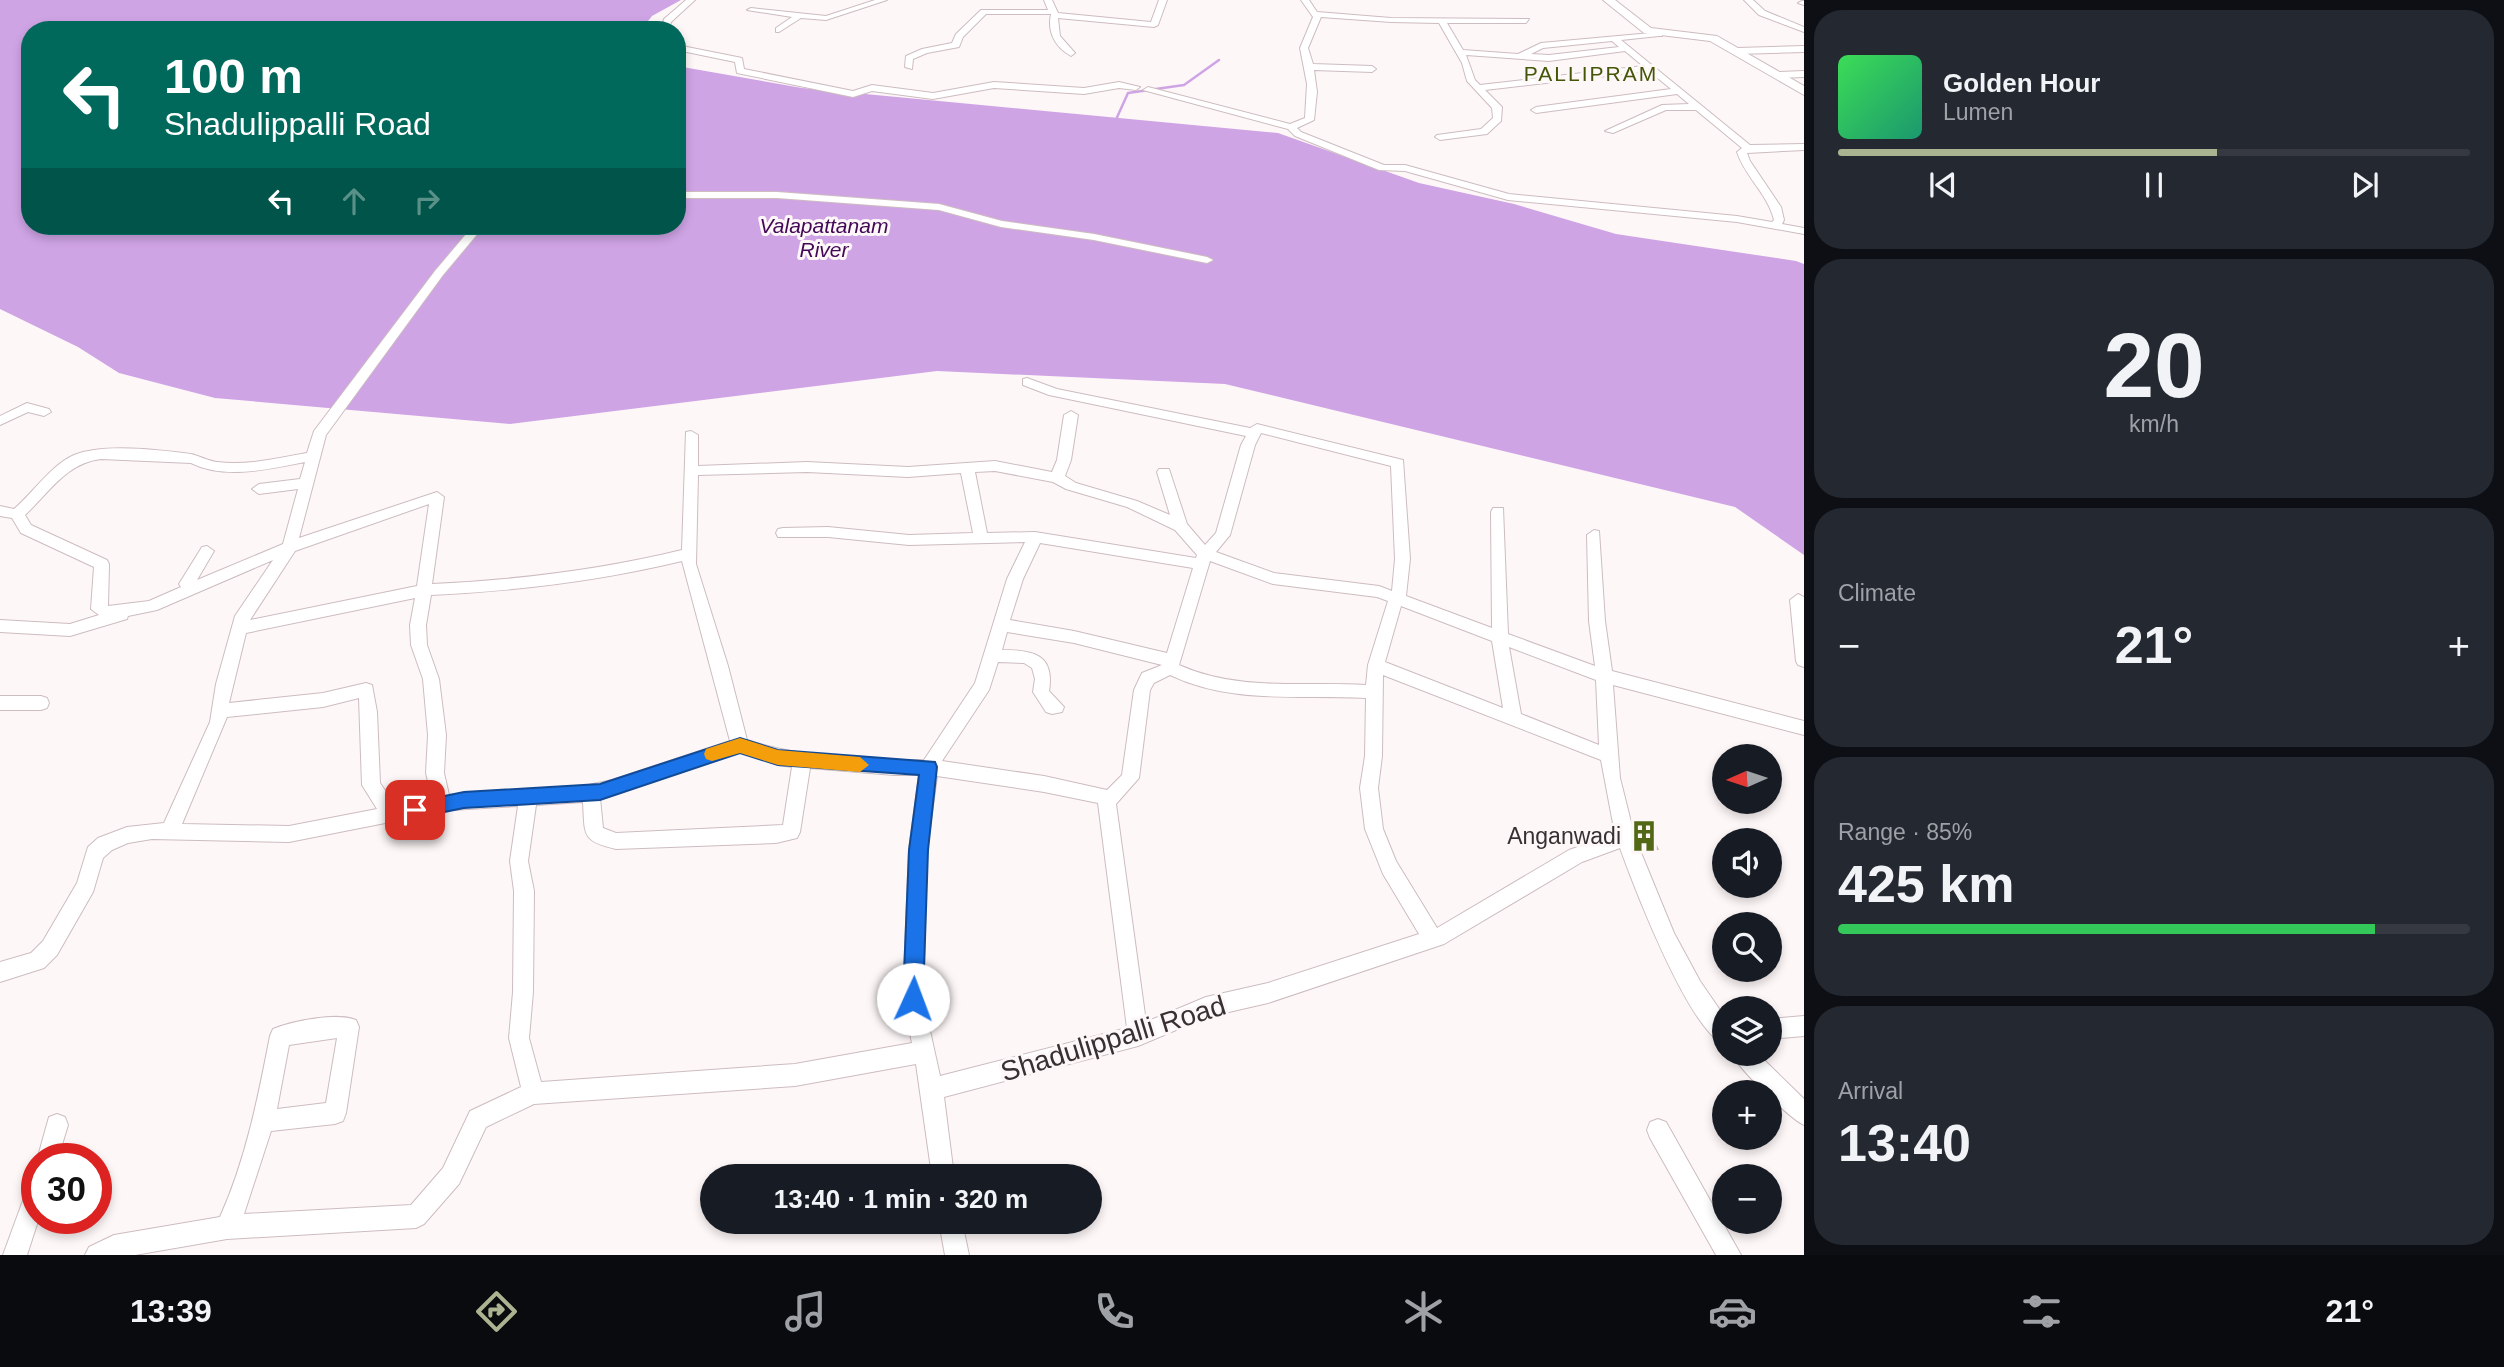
<!DOCTYPE html>
<meta charset="utf-8">
<style>
:root{--surface:#171b24;--page:#242831;--text:#f1f3f6;--muted:#9ea1a6;--line:#363941;--accent:#aab491}
body{margin:0;font-family:Helvetica,sans-serif;background:var(--page);color:var(--text);height:100vh;display:flex;flex-direction:column;font-size:26px;white-space:nowrap}
*{box-sizing:border-box;margin:0}
p{font-size:23px;color:var(--muted)}
.icon{flex:none;width:38px;height:38px;fill:none;stroke:currentColor;stroke-width:2;stroke-linecap:round;stroke-linejoin:round}
.map{position:relative;flex:1;overflow:hidden}
.sheet{display:flex;flex-direction:column;gap:10px;padding:10px;background:#0d0f14;width:700px}
.sheet>*{flex:none}
.hud{position:absolute;left:21px;top:21px;width:665px;height:214px;border-radius:28px;box-shadow:0 4px 10px #0003;background:#00695c;color:#fff;overflow:hidden}
.needle{width:46px;rotate:267deg}
.buttons{position:absolute;left:1712px;top:744px;display:grid;gap:14px}
.buttons a{display:grid;place-items:center;width:70px;height:70px;border-radius:50%;background:var(--surface);box-shadow:0 4px 10px #0003;font-size:35px}
.speed{position:absolute;left:21px;top:1143px;display:flex;gap:14px;font-size:35px;font-weight:700;text-align:center}
.speed>*{display:grid;place-content:center;width:91px;height:91px;border-radius:50%;background:var(--surface);box-shadow:0 4px 10px #0003;line-height:1}
.speed .limit{border:10px solid #d22;background:#fff;color:#111}
.pin{position:absolute;display:grid;place-items:center;width:60px;height:60px;color:#fff;margin:-30px;border-radius:14px;box-shadow:0 4px 10px #0006}
.me{position:absolute;width:77px;margin:-38px;rotate:2deg;stroke-linejoin:round;filter:drop-shadow(0 0 5px #0008)}
.turn{display:flex;align-items:center;gap:24px;height:147px;padding:0 28px;font-size:32px}
.turn .icon{width:91px;height:91px;stroke-width:2.5}
.turn b{display:block;font-size:49px;line-height:60px}
.lanes{display:flex;align-items:center;height:66px;padding:0 28px;background:#0003;justify-content:center;gap:35px;direction:ltr}
.lanes .off{opacity:.35}
.big{font-size:52px;font-weight:600;line-height:1.1}
.sheet .card{flex:1;display:flex;flex-direction:column;justify-content:center;gap:10px;min-width:0;padding:0 24px;border-radius:28px;background:var(--page)}
.sheet .dial{align-items:center;gap:0}
.dial b{font-size:91px;line-height:1}
.song{display:flex;align-items:center;gap:21px}
.cover{width:84px;height:84px;border-radius:10px;background:linear-gradient(135deg,hsl(130 70% 55%),hsl(160 70% 35%))}
.played{height:7px;border-radius:4px;background:linear-gradient(90deg,var(--accent) 60%,var(--line) 60%)}
.keys{display:flex;justify-content:space-around;direction:ltr}
.heat{display:flex;justify-content:space-between;align-items:center;font-size:38px;direction:ltr}
.charge{height:10px;border-radius:5px;background:linear-gradient(90deg,#34c759 85%,var(--line) 0)}
.trip{position:absolute;left:700px;top:1164px;width:402px;height:70px;border-radius:35px;background:var(--surface);box-shadow:0 4px 10px #0003;font-weight:600;line-height:70px;text-align:center}
.tabs{display:flex;height:112px;justify-content:space-around;align-items:center;background:#090b0e;color:var(--muted)}
.tabs .icon{width:49px;height:49px}
.tabs .on{color:var(--accent)}
.tabs b{font-size:32px;color:var(--text)}
main{display:flex;flex:1;min-height:0}
.map>svg:first-child{display:block}
</style>
<main>
<div class="map">
<svg width="1804" height="1255" viewBox="0 0 1804 1255">
<rect width="100%" height="100%" fill="#fef7f8"/>
<path fill="#cfa4e5" d="M0,0H681L652,16L641,30H30V226H677V66L802,88L1278,133L1419,183L1514,204L1616,234L1796,261L1804,264V555L1735,507L1225,384L937,371L510,424L215,398L119,373L78,347L0,309Z"/>
<g fill="none" stroke-linecap="round" stroke-linejoin="round">
<path stroke="#cfa4e5" stroke-width="2.5" d="M1114,124L1128,93L1184,85L1219,60"/>
</g>
<path fill="#c6b5b3" d="M1634,823L1648,824L1659,850L1642,849Z"/>
<g fill="none" stroke-linecap="round" stroke-linejoin="round">
<defs>
<path id="minor" d="M686,0H695L671,22L669,30H661L664,19Z
M875,0H887L826,20L801,18L779,32H776V28L792,17L747,10L751,8L826,16Z
M1044,0H1052L1058,13L1151,22L1159,0H1167L1158,25L1154,27L1058,18L1060,36L1075,53L1071,56C1055,47 1047,32 1051,14H986L963,37L959,47L927,53L913,59L912,69L905,67L906,56L922,49L952,43L956,34L981,10H1048Z
M1301,0H1309L1317,12L1391,18L1529,19L1526,23H1447L1463,50L1518,54L1541,43L1662,32V36H1659L1621,40L1750,145L1804,144V150L1747,153L1750,161L1781,207L1784,220L1782,224L1804,228V234L1737,222L1508,200L1405,171L1379,170L1295,136L1288,129L1143,90L1148,87L1290,124L1305,118L1307,84L1300,48L1313,17ZM1321,17L1391,22L1439,23L1462,63L1467,81L1492,108L1493,118L1481,129L1437,135L1435,137L1440,140L1487,134L1501,121L1502,107L1485,90L1649,71L1671,89L1536,107L1531,110L1536,113L1677,94L1689,104L1662,105L1605,131L1613,133L1666,110H1696L1742,148L1737,152C1745,177 1768,194 1774,220L1772,222L1737,216L1509,194L1405,165H1384L1301,132L1297,128L1314,120L1317,92L1314,70L1372,72L1376,69L1372,66L1313,64L1308,48ZM1612,41L1619,47L1549,55L1531,54L1543,48ZM1625,51L1643,66L1480,85L1475,80L1466,55L1549,61Z
M1744,0H1753L1765,11L1804,27V32L1759,15Z
M1802,1H1804V5L1798,3Z
M677,45L742,58L744,69L853,91L872,85L933,93L994,82L1084,88L1119,82L1140,87L1136,90L1119,88L1084,94L994,88L933,99L872,91L853,97L737,73L735,62L677,50Z
M1804,46V52L1737,54L1733,51L1737,48Z
M1804,71V77L1779,78L1775,75L1779,72Z
M677,192H777L939,204L1002,221L1094,234L1207,257L1213,260L1207,263L1094,240L1001,227L939,210L777,198H677Z
M473,226H484L443,275L326,435L299,538L437,492L444,497L432,584C517,580 600,570 682,550L686,432L691,431L698,435V466L807,462L908,467L995,461L1052,472L1057,460L1064,415L1071,411L1078,415L1071,460L1065,476L1076,483L1137,501L1170,515L1157,472L1159,469H1169L1187,524L1205,545L1216,533L1241,445L1246,436L1049,395L1023,385V379L1027,378L1057,389L1250,428L1257,424L1403,460L1410,559L1406,596L1492,628L1491,512L1493,508H1503L1508,634L1595,666L1589,621L1587,535L1594,530L1599,531L1605,621L1612,671L1804,721V735L1613,685L1620,778L1635,838L1674,933L1700,981L1724,1016V1044C1689,1030 1634,887 1620,848L1582,862L1444,944L1268,1003L1207,1017L1138,1046L944,1097L954,1176H932L916,1064L795,1086L534,1104L486,1127L459,1184L424,1224L416,1228L227,1239L135,1255H85L89,1247L114,1235L220,1217C246,1159 258,1098 270,1036L273,1029C292,1021 337,1012 356,1020L359,1027L346,1113L343,1121L335,1124L271,1131L244,1214L411,1205L443,1168L470,1111L521,1087L509,1038L513,992L514,891L510,861L518,806L451,810L289,842L152,839L128,843L112,850L103,858L93,892L57,955L44,968L0,982V962L31,953L43,941L77,883L88,847L98,838L127,827L164,823L210,722L216,684L235,616L273,560L157,610L128,616L127,619L70,636L0,632V620L70,624L99,615L91,609L94,567L21,533L12,518L0,516V506L14,509C34,492 50,466 74,455C104,443 159,450 191,454C200,456 208,461 217,462C247,466 278,458 307,453L314,431L435,271ZM1261,433L1391,466L1395,559L1392,591L1379,586L1274,573L1216,552L1230,535L1255,445ZM101,459L191,463C225,480 269,469 305,462L300,479L259,484L252,489L259,494L298,489L283,544L197,580L214,551L207,546L202,547L179,584L181,587L149,601L108,606L109,564L107,560L31,525L25,515C49,493 66,463 101,459ZM995,471L1053,482L1066,489L1127,507L1175,530L1197,555L1196,558L1035,532L987,533L975,472ZM807,472L908,477L961,473L973,533L909,535L828,527L783,528L778,529L776,533L778,537H828L909,545L1025,542L1007,579L975,683L924,760C868,761 801,758 747,740L728,666L696,564L698,475ZM429,504L417,586L250,620L295,551ZM1040,543L1193,568L1167,653L1074,631L1010,620L1023,579ZM682,561L730,741L612,780L584,786L449,795L444,773L446,735L439,679L427,645L426,625L431,595C516,591 599,581 682,561ZM1210,561L1273,584L1377,597L1388,601L1368,665L1366,685C1303,681 1239,692 1179,665ZM415,598L410,625L411,645L423,679L428,735L426,773L432,798L395,805L380,783L377,712L372,685L366,683L323,693L229,703L246,633ZM1401,606L1492,641L1503,708L1385,662ZM1007,632L1074,643L1162,665L1142,673L1134,690L1122,775L1107,790L1044,776L942,761L989,690L998,662L1024,663L1032,668L1035,679L1033,692L1046,712L1052,714L1062,712L1064,707L1049,691C1055,654 1033,650 1002,650ZM1509,647L1596,680L1599,745L1521,714ZM1170,675C1233,705 1299,694 1366,698L1365,756L1360,788L1365,829L1383,874L1419,934L1268,983L1206,997L1146,1022L1116,804L1139,778L1150,690L1154,683ZM1383,675L1601,760L1615,834L1569,850L1437,928L1396,861L1383,829L1378,788L1382,756ZM359,698L362,785L377,809L289,826L182,824L227,717L323,707ZM740,752L778,765L792,767L783,825L616,833L603,828L600,798ZM810,768L894,775H919L909,850L903,999L912,1043L795,1064L541,1082L529,1038L533,992L534,891L528,861L536,805L583,802C585,835 581,841 616,849L776,843L797,838L800,832ZM937,776L1044,792L1098,803L1127,1028L940,1076L923,999L927,850ZM337,1038L326,1103L277,1109L289,1045Z
M27,403L49,409L51,412L44,416L28,412L0,425V416Z
M1798,594L1804,597V667L1798,665L1796,661L1790,600Z
M0,696H41L47,698L49,703L47,708L41,710H0Z
M1804,1016V1036L1769,1039V1019Z
M1732,1054H1758L1804,1099V1125C1790,1119 1738,1068 1732,1054Z
M57,1114L65,1117L68,1125L58,1158L37,1160L49,1117Z
M1658,1119L1666,1122L1741,1255H1716L1650,1138L1647,1130L1650,1122Z
M37,1181V1218H39L27,1255H3L29,1184Z
M939,1222H962L969,1255H945Z"/>
<path id="secondary" d="M1603,0H1615L1651,28L1717,36L1804,86V95L1710,41L1644,33Z"/>
</defs>
<use href="#minor" stroke="#cdbcc0" stroke-width="2"/>
<use href="#secondary" stroke="#cdbcc0" stroke-width="2"/>
<use href="#minor" fill="#fff" fill-rule="evenodd"/>
<use href="#secondary" fill="#fff" fill-rule="evenodd"/>
</g>
<path fill="#1a73e8" stroke="#114b97" stroke-width="2" d="M740,738L778,750L935,762L937,767L928,850L923,999L920,1007L913,1010L906,1007L903,999L909,850L919,775L778,765L740,753L600,800L464,808L415,818L409,816L406,810L409,805L415,802L464,792L600,784Z"/>
<path fill="#f59e0b" d="M740,738L778,750L860,757L869,765L860,772L778,765L740,753L712,761L706,759L704,754L706,749Z"/>
<defs>
<symbol id="building-bare" viewBox="-9 -9 18 18"><path d="M-4-6H4V6H1V3H-1V6H-4ZM-2.5-4.3h1.7v1.8h-1.7ZM.8-4.3h1.7v1.8H.8ZM-2.5-1h1.7V.8h-1.7ZM.8-1h1.7V.8H.8Z" fill="#536815" stroke="#fef7f8" stroke-width="2.5" paint-order="stroke"/></symbol>
</defs>
<g fill-rule="evenodd">
<use href="#building-bare" x="1622" y="814" width="44" height="44"/>
</g>
<g text-anchor="middle" stroke-width="6" stroke-linejoin="round" paint-order="stroke">
<g font-size="21" letter-spacing="2" fill="#445607" stroke="#fef7f8">
<text x="1591" y="81">PALLIPRAM</text>
</g>
<g font-size="21" font-style="italic" fill="#420857" stroke="#fef7f8">
<text x="824" y="233">Valapattanam<tspan x="824" dy="24">River</tspan></text>
</g>
<g font-size="23" fill="#383133" stroke="#fef7f8" text-anchor="end">
<text x="1621" y="844">Anganwadi</text>
</g>
<g font-size="28" fill="#383133" stroke="#fef7f8">
<text transform="translate(1113 1038) rotate(-17)" y="10">Shadulippalli Road</text>
</g>
</g>
</svg>
<div class="buttons">
<a><svg class="needle" viewBox="-14 -14 28 28"><path d="M0-13l5 13h-10z" fill="#e53935"/><path d="M0 13l5-13h-10z" fill="#9ea1a6"/></svg></a>
<a><svg class="icon" aria-label="sound" viewBox="0 0 24 24"><path d="M4 9h4l5-4v14l-5-4H4zM17 9q2 3 0 6"/></svg></a>
<a><svg class="icon" aria-label="search" viewBox="0 0 24 24"><circle cx="10" cy="10" r="6"/><path d="M15 15l6 6"/></svg></a>
<a><svg class="icon" aria-label="layers" viewBox="0 0 24 24"><path d="M12 4l9 5-9 5-9-5zM3 14l9 5 9-5"/></svg></a>
<a>+</a>
<a>−</a>
</div>
<div class="speed"><div class="limit">30</div></div>
<div class="pin" style="left:415px;top:810px;background:#d93025"><svg class="icon" aria-label="arrive" viewBox="0 0 24 24"><path d="M6 21V4h12l-3 4 3 4H6"/></svg></div>
<svg class="me" style="left:913px;top:999px" viewBox="-20 -20 40 40"><circle r="19" fill="#fff"/><path d="M0-13L10 11 0 6-10 11z" fill="#1a73e8"/></svg>
<div class="trip">13:40 · 1 min · 320 m</div>
<div class="hud">
<div class="turn"><svg class="icon" aria-label="left" viewBox="0 0 24 24"><path d="M17 20v-9H6M10 6l-5 5 5 5"/></svg><div><b>100 m</b>Shadulippalli Road</div></div>
<div class="lanes"><svg class="icon" aria-label="left" viewBox="0 0 24 24"><path d="M17 20v-9H6M10 6l-5 5 5 5"/></svg><svg class="icon off" aria-label="ahead" viewBox="0 0 24 24"><path d="M12 20V5M6 11l6-6 6 6"/></svg><svg class="icon off" aria-label="right" viewBox="0 0 24 24"><path d="M7 20v-9h11M14 6l5 5-5 5"/></svg></div>
</div>
</div>
<section class="sheet">
<div class="card">
<div class="song"><i class="cover"></i><div><b>Golden Hour</b><p>Lumen</p></div></div>
<div class="played"></div>
<div class="keys"><svg class="icon" aria-label="previous" viewBox="0 0 24 24"><path d="M18 5L8 12l10 7zM5 5v14"/></svg><svg class="icon" aria-label="pause" viewBox="0 0 24 24"><path d="M8 5v14M16 5v14"/></svg><svg class="icon" aria-label="next" viewBox="0 0 24 24"><path d="M6 5l10 7-10 7zM19 5v14"/></svg></div>
</div>
<div class="card dial"><b>20</b><p>km/h</p></div>
<div class="card"><p>Climate</p>
<div class="heat"><a>−</a><b class="big">21°</b><a>+</a></div>
</div>
<div class="card"><p>Range · 85%</p><b class="big">425 km</b><div class="charge"></div></div>
<div class="card"><p>Arrival</p><b class="big">13:40</b></div>
</section>
</main>
<nav class="tabs">
<b>13:39</b>
<svg class="icon on" aria-label="directions" viewBox="0 0 24 24"><path d="M12 3l9 9-9 9-9-9zM9 14v-3h6M13 9l2 2-2 2"/></svg>
<svg class="icon" aria-label="music" viewBox="0 0 24 24"><path d="M9 18V5l10-2v13"/><circle cx="6" cy="18" r="3"/><circle cx="16" cy="16" r="3"/></svg>
<svg class="icon" aria-label="phone" viewBox="0 0 24 24"><path d="M5 4h4l2 5-3 2q2 4 5 5l2-3 5 2v4C11 20 4 13 5 4z"/></svg>
<svg class="icon" aria-label="climate" viewBox="0 0 24 24"><path d="M12 3v18M4 7l16 10M4 17L20 7"/></svg>
<svg class="icon" aria-label="car" viewBox="0 0 24 24"><path d="M5 17H2v-5l4-1 3-4h7l3 4 3 1v5h-3M9 17h6M6 11h13"/><circle cx="7" cy="17" r="2"/><circle cx="17" cy="17" r="2"/></svg>
<svg class="icon" aria-label="filters" viewBox="0 0 24 24"><path d="M4 7h16M4 17h16"/><circle cx="9" cy="7" r="2"/><circle cx="15" cy="17" r="2"/></svg>
<b>21°</b>
</nav>
